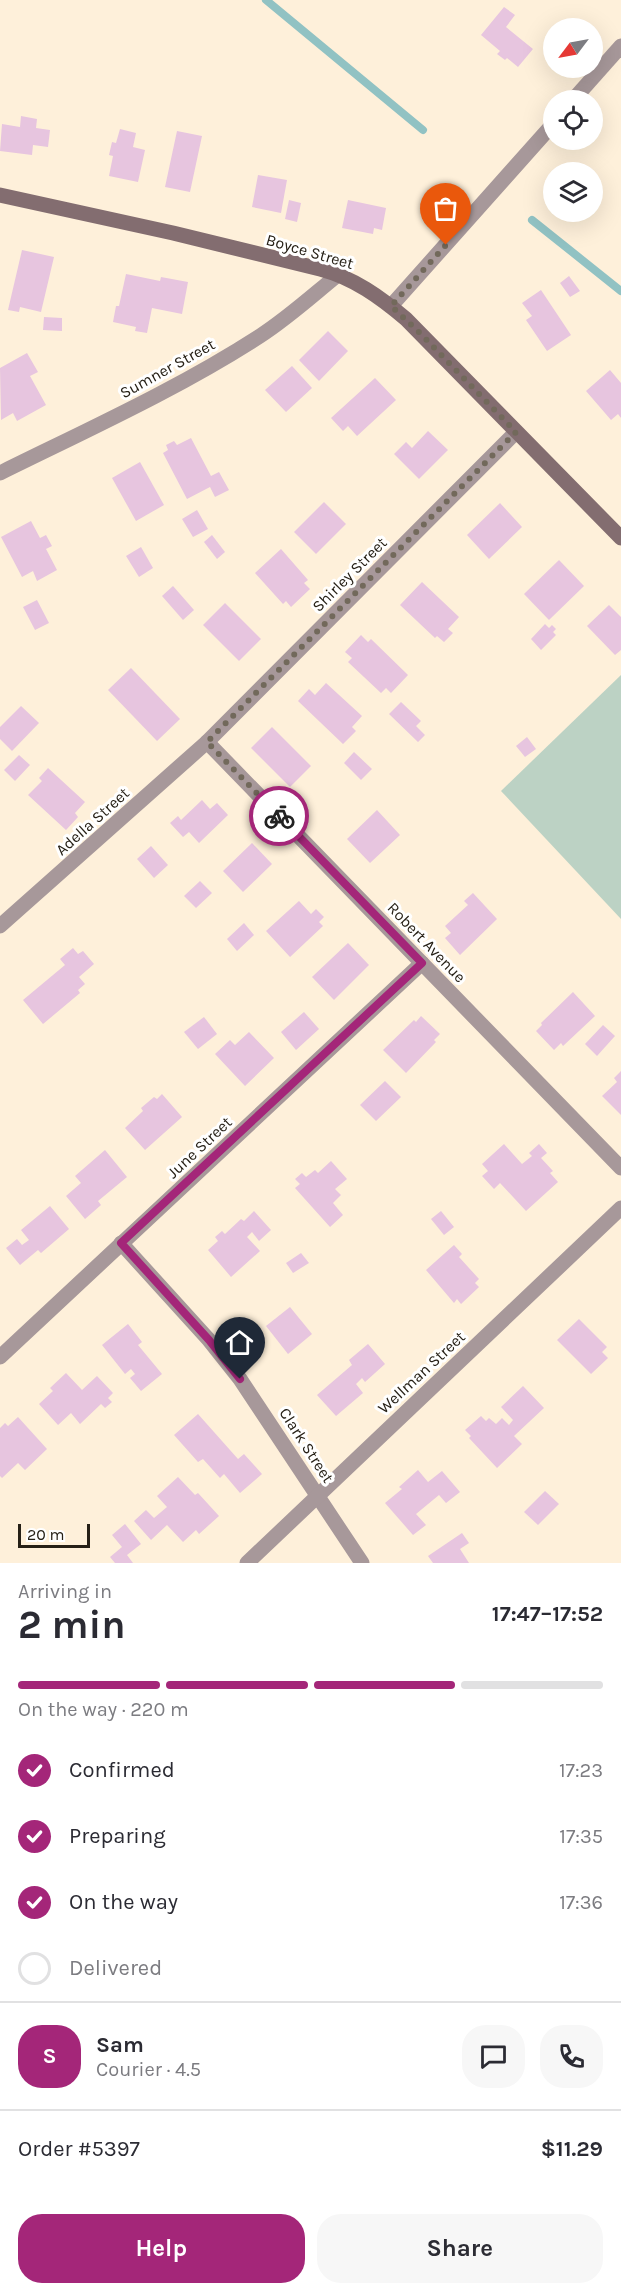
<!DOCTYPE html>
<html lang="en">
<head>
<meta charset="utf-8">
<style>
  :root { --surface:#fff; --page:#f7f7f7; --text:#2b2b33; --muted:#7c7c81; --line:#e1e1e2; --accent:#a42679 }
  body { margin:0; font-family:Karla,sans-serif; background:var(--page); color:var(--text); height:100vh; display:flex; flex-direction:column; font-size:22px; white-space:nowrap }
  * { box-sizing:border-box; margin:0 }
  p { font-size:20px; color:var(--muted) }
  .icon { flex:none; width:33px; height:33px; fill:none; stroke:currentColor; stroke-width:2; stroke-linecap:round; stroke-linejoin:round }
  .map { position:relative; height:1563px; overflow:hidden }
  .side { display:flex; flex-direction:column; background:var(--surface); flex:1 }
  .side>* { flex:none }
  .needle { width:39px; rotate:238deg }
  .buttons { position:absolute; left:543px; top:18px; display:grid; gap:12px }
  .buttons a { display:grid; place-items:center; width:60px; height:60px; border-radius:50%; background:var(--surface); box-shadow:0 6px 24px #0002; font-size:30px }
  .scale { position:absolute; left:18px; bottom:15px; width:72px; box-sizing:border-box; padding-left:6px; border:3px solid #262016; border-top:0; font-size:16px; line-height:21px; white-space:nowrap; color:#262016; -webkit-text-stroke:4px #fff; paint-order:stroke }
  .pin { position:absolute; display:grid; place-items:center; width:51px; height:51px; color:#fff; margin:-62px -26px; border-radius:50% 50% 50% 0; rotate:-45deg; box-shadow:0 0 6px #0007 }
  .pin .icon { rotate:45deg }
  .courier { position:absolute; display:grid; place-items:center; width:60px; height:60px; margin:-30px; border:4px solid #a42679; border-radius:50%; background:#fff; color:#222; box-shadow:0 2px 8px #0007 }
  .summary em { font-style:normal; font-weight:700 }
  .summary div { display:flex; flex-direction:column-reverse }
  .summary { display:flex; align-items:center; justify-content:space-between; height:102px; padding:0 18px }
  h1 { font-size:39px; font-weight:700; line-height:45px }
  .bar { display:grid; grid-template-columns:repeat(4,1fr); gap:9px 6px; align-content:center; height:72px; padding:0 18px }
  .bar i { height:8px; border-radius:4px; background:var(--line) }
  .bar .active { background:var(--accent) }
  .bar p { grid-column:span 4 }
  .line { display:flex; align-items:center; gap:15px; padding:0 18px; border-top:2px solid var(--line) }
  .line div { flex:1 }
  .round { display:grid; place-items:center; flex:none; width:63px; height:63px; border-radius:24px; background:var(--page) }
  ol { padding:0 18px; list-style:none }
  li { display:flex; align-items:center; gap:18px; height:66px }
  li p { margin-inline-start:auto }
  li .icon { padding:6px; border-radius:50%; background:var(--accent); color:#fff; stroke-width:4 }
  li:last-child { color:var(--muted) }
  li i { width:33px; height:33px; border:3px solid var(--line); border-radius:50% }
  .button { display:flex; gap:12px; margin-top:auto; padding:12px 18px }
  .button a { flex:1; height:69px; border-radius:24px; background:var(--accent); color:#fff; font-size:24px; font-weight:700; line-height:69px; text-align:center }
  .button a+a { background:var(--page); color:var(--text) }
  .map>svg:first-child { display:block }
</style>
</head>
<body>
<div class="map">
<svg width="621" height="1563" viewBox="0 0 621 1563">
  <rect width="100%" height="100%" fill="#fef0da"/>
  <!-- green -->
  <polygon fill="#bcd2c4" points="621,675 621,919 501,791"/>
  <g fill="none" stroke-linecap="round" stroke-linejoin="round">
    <!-- stream -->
    <g stroke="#91c2c3" stroke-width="8">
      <polyline points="266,0 423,130"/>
      <polyline points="532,220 621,291"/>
    </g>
  </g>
  <!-- building -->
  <g fill="#e7c5df">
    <polygon points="504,7 515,15 506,27 533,49 518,67 507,58 505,60 497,54 500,51 481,35"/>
    <polygon points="21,116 37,119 36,128 50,130 48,147 33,145 32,155 0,151 2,124 20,127"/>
    <polygon points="120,129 136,133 133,147 145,150 138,182 109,176 113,156 109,155 112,142 116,143"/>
    <polygon points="177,131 202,136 190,192 165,187"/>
    <polygon points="258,175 287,180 281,213 252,207"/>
    <polygon points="289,200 301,203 297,222 285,219"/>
    <polygon points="348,200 386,208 382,230 374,228 373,234 342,228"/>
    <polygon points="22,250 54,257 41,312 20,307 19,312 8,310"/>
    <polygon points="126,274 160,281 161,277 188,282 182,314 152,308 147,333 135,331 136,327 113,322 116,306 119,306"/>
    <polygon points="569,276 580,291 570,297 560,283"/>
    <polygon points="541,290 571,335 547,351 526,320 532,316 522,303"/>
    <polygon points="44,317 62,318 62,331 43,330"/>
    <polygon points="328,331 348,351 319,381 299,360"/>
    <polygon points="27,353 38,372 30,376 46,405 17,421 13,413 1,420 0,368"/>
    <polygon points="292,366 312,388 286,412 265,390"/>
    <polygon points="610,370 621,383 621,418 618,414 611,420 586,391"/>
    <polygon points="375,378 396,400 357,436 348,426 343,431 331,418"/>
    <polygon points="428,431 448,450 419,479 394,454 406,442 412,448"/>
    <polygon points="191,438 211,476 219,472 229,490 215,497 210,487 187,499 163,453 168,450 166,445 174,441 177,445"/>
    <polygon points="140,462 164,505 136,521 112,478"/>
    <polygon points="324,502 346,524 316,554 294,532"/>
    <polygon points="500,503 522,527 489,559 467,535"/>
    <polygon points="197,510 208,529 193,537 182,519"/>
    <polygon points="31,521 40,538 46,535 52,546 46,549 57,570 37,581 33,571 22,577 1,537"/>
    <polygon points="212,535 225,552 217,559 204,542"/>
    <polygon points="141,547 153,568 139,577 126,556"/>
    <polygon points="281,549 308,580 304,583 310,589 291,607 286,601 283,604 255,573"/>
    <polygon points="559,560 584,586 549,620 524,594"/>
    <polygon points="422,582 459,617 448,629 453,633 444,642 437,636 435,638 400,605"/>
    <polygon points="173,586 194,610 183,620 162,596"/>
    <polygon points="37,600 49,623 35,630 23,607"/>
    <polygon points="225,603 261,639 239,661 203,625"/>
    <polygon points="609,605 621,617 621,650 615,655 587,626"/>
    <polygon points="545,624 549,628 552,625 556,629 553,632 556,635 541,650 531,639"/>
    <polygon points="361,635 368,642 371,639 408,675 391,693 386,688 381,693 348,662 352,658 345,652"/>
    <polygon points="131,668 180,719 157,741 108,690"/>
    <polygon points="326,683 362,716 352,727 356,731 343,744 298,701 309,689 315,695"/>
    <polygon points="401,702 421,721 416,726 425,735 418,742 389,714"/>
    <polygon points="21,706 39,723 12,751 0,739 0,727"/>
    <polygon points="272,727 311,766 290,787 251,748"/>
    <polygon points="527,737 536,749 525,757 516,746"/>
    <polygon points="354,752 372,769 361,780 344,763"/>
    <polygon points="19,755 30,765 15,781 4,770"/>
    <polygon points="48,768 85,802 75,813 78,817 66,830 28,795 42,781 39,778"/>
    <polygon points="202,800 210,809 217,803 228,815 199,843 189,832 183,837 170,823 178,816 181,820"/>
    <polygon points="377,810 400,835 370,863 347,839"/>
    <polygon points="252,843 272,864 243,892 223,871"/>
    <polygon points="151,846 168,865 154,878 137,859"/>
    <polygon points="200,881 212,893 196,908 184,896"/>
    <polygon points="473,893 497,919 460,955 445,938 451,933 445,926 468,905 464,901"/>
    <polygon points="299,901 311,914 316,909 324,917 319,922 323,926 290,957 266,931"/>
    <polygon points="244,923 254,935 237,951 227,939"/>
    <polygon points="348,943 369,965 334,1000 312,977"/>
    <polygon points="73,948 78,954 83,951 94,964 79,977 85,984 78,990 80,993 43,1024 23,1000 65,965 60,959"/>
    <polygon points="573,992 595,1016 563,1046 561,1043 554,1050 536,1031 542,1025 541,1023"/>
    <polygon points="304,1012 319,1029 296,1050 281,1032"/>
    <polygon points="421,1016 440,1034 434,1040 436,1042 406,1073 383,1050 414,1020 416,1022"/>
    <polygon points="204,1017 217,1034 198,1049 184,1032"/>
    <polygon points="603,1025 615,1036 597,1056 585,1044"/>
    <polygon points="249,1032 274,1058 245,1086 215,1054 230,1040 235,1045"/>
    <polygon points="621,1071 621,1115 602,1096 617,1082 614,1078"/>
    <polygon points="385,1081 401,1097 376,1121 360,1105"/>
    <polygon points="162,1094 182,1117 145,1150 125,1128 143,1111 141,1108 154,1097 157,1099"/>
    <polygon points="504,1144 522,1164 532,1156 529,1153 539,1144 547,1153 541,1158 553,1171 550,1173 558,1182 526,1211 500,1183 494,1189 482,1176 488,1171 482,1164"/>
    <polygon points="105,1150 127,1177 98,1201 101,1205 85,1219 66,1196 81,1183 75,1176"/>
    <polygon points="331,1161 347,1179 335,1189 341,1195 333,1203 343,1215 330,1227 295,1188 300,1184 295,1179 302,1173 306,1177 315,1170 318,1173"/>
    <polygon points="50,1206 69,1229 41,1253 38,1250 20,1265 6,1248 17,1239 22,1245 29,1240 21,1230"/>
    <polygon points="254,1211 271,1230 259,1241 252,1232 247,1237 260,1251 231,1277 208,1250 218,1241 215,1237 222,1231 225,1234 241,1219 244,1221"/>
    <polygon points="441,1211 454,1227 444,1235 431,1219"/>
    <polygon points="454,1245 462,1254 459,1257 479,1279 475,1283 479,1287 461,1304 457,1299 454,1303 426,1270"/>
    <polygon points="301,1253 309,1263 293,1273 286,1263"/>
    <polygon points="290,1307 312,1334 288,1354 266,1326"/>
    <polygon points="579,1319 607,1347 602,1352 608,1358 591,1374 557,1340"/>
    <polygon points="128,1324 142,1342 138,1345 162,1374 141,1391 130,1378 135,1374 131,1369 125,1374 102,1345"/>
    <polygon points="368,1344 385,1364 365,1382 362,1378 356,1384 363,1393 336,1416 317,1395 352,1365 349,1360"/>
    <polygon points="66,1373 82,1390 97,1376 113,1393 108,1398 112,1402 105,1408 101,1404 80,1424 71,1413 58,1425 39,1404 53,1391 50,1388"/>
    <polygon points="523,1386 544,1408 514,1436 522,1444 497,1468 469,1438 471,1436 465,1430 481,1416 486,1421 489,1418 496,1424 502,1418 509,1425 513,1420 501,1407"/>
    <polygon points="198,1414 238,1459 244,1454 262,1474 240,1493 224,1474 220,1478 203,1459 198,1462 174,1435"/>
    <polygon points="18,1417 47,1449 25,1470 18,1463 2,1478 0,1476 0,1428 5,1423 8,1426"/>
    <polygon points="418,1470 428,1482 442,1471 460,1492 446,1503 439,1495 416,1514 426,1525 413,1535 385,1503 402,1489 399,1487"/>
    <polygon points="178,1477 195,1495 198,1493 219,1516 199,1534 196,1530 183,1542 167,1525 151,1540 134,1521 146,1510 154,1518 167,1507 157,1496"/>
    <polygon points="545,1491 559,1504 538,1525 524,1512"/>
    <polygon points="125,1524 141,1544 127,1555 133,1563 115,1563 110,1557 122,1547 112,1535"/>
    <polygon points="462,1533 469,1543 460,1549 469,1563 433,1563 428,1556"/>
  </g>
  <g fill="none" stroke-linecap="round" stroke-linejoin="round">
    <!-- street -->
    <g stroke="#a7989a" stroke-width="15">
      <polyline points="573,100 621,46"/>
      <polyline points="391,306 554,123"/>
      <path d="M0 473C87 430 178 389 260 336 288 318 313 295 339 274"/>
      <polyline points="207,742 621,1168"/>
      <polyline points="0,926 207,742 516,432"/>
      <polyline points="121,1243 209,1340 240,1379 362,1563"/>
      <polyline points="0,1357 422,963"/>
      <polyline points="247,1563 621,1208"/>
    </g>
    <!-- secondary -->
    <path stroke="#836d70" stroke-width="15" d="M0 195 173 233 320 269C354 278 380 297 406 319L621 538"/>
  </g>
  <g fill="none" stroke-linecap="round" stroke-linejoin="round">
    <!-- done -->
    <polyline stroke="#72695b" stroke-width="6" stroke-dasharray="0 10.8" points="279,816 207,742 516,432 421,334 391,306 446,245"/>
    <!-- route -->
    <polyline stroke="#a42679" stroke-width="8" points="240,1379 209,1340 121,1243 422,963 279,816"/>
  </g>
  <g text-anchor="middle" stroke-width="6" stroke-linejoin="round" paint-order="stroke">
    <!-- street labels -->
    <g font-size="16" fill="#262016" stroke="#fff">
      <text transform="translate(310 251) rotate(16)" y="6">Boyce Street</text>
      <text transform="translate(167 368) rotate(-29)" y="6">Sumner Street</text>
      <text transform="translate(349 574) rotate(-45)" y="6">Shirley Street</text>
      <text transform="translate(92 821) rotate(-42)" y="6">Adella Street</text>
      <text transform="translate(427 942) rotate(46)" y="6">Robert Avenue</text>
      <text transform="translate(199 1147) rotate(-43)" y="6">June Street</text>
      <text transform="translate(421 1372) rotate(-43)" y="6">Wellman Street</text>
      <text transform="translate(307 1445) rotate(57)" y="6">Clark Street</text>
    </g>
  </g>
</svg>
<div class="buttons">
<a><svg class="needle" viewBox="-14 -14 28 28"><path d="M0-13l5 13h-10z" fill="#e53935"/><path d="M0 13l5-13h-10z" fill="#7c7c81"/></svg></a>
<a><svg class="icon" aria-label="locate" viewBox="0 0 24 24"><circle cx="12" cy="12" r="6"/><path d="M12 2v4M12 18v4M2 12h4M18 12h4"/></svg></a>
<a><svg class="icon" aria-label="layers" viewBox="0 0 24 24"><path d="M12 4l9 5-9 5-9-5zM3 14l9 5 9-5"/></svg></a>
</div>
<div class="scale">20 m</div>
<div class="pin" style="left:446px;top:245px;background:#ea580c"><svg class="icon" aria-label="bag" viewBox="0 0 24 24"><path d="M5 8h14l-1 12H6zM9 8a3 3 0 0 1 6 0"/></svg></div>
<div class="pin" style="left:240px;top:1379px;background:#1f2937"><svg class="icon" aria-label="home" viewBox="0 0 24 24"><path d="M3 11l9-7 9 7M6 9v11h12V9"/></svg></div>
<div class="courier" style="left:279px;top:816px"><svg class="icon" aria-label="bike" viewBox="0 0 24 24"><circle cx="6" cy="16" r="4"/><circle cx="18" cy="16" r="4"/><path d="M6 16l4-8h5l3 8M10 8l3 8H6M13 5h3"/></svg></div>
</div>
<section class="side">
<div class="summary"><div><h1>2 min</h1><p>Arriving in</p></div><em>17:47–17:52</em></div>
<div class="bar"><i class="active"></i><i class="active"></i><i class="active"></i><i></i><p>On the way · 220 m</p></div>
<ol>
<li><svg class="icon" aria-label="check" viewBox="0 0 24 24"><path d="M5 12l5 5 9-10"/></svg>Confirmed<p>17:23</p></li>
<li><svg class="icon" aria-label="check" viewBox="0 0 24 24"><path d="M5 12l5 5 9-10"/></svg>Preparing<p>17:35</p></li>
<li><svg class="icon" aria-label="check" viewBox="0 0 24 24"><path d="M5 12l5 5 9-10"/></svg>On the way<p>17:36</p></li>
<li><i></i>Delivered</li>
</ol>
<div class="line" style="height:108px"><b class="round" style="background:var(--accent);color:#fff">S</b><div><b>Sam</b><p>Courier · 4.5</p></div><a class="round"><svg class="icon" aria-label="chat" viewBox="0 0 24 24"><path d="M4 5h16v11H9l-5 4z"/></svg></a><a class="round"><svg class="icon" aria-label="phone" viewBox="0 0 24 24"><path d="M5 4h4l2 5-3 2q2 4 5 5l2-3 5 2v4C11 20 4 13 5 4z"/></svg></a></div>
<div class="line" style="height:78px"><div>Order #5397</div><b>$11.29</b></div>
<div class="button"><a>Help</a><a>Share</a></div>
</section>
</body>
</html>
